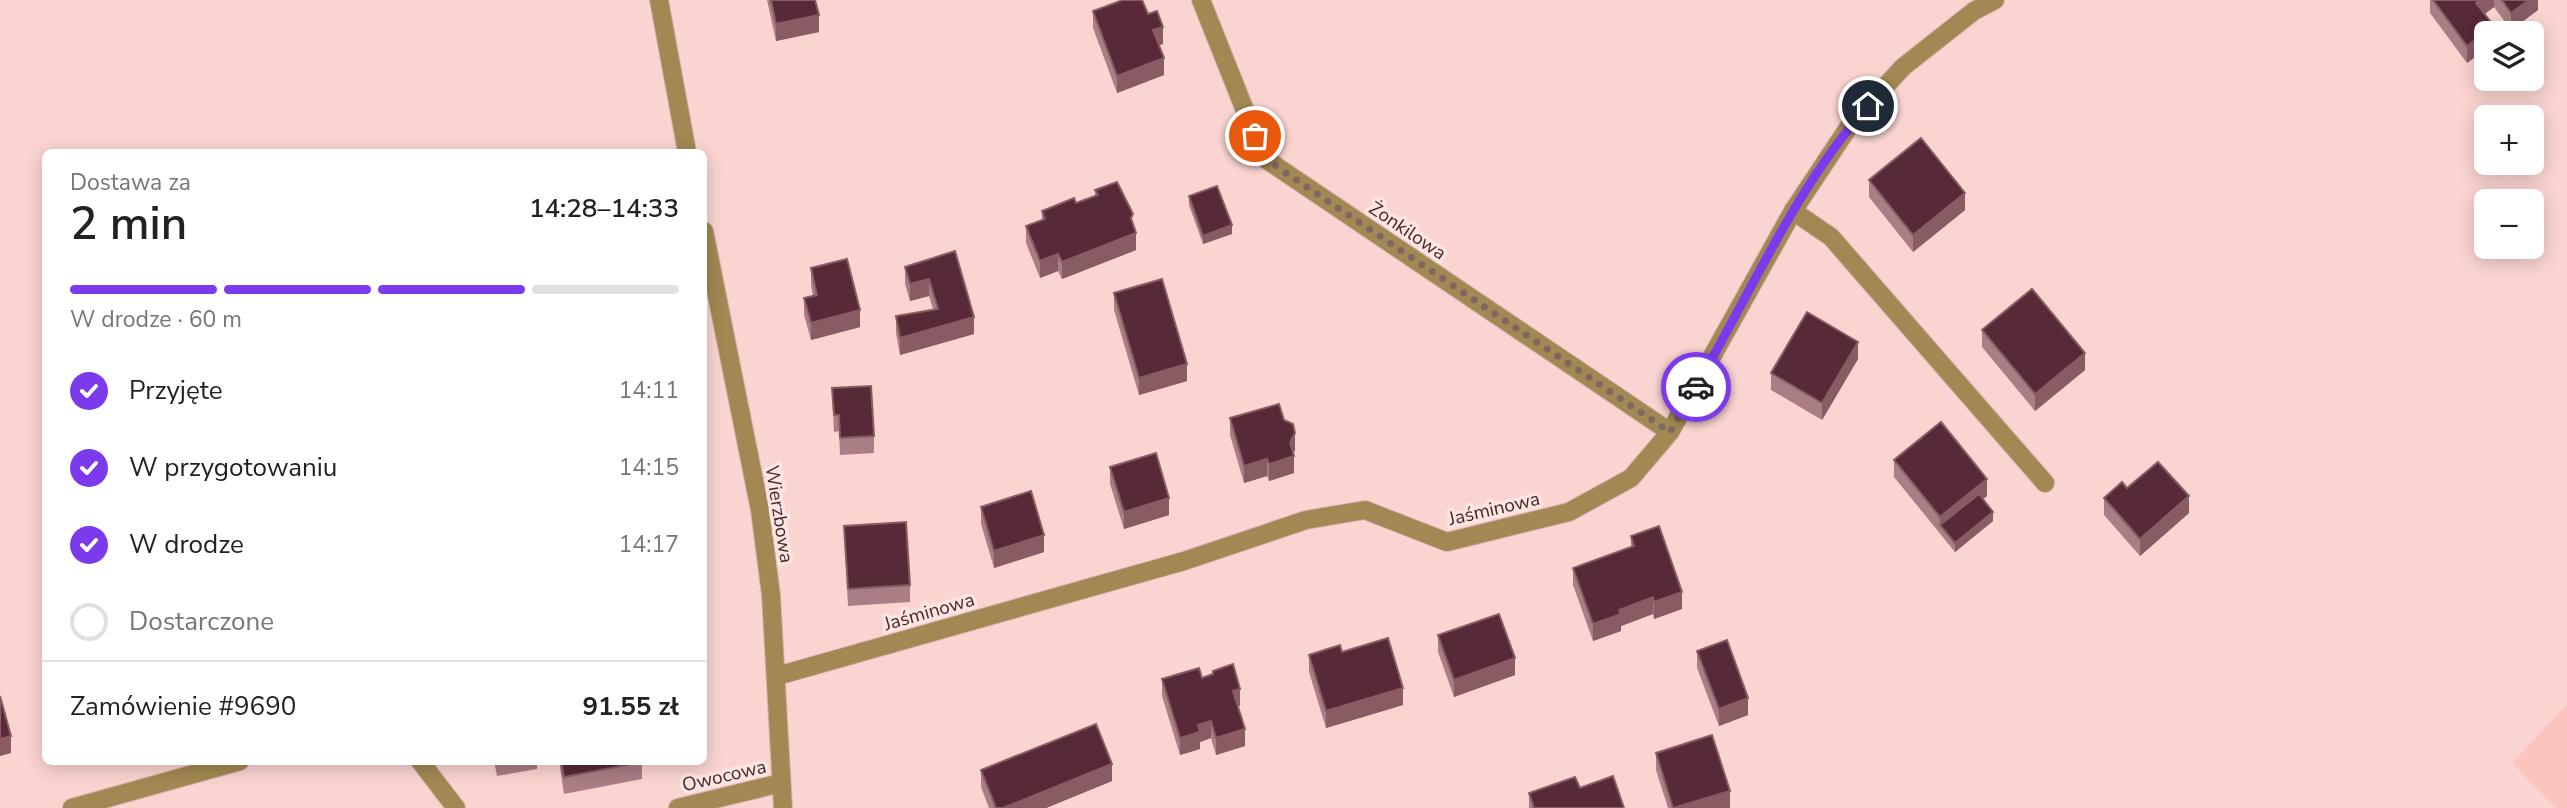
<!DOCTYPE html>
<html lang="pl">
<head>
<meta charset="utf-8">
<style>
  :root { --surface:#fff; --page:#f2f2f2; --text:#222; --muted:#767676; --line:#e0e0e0; --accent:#7c3aed }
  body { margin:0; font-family:"Nunito Sans",sans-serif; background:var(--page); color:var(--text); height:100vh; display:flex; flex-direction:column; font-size:26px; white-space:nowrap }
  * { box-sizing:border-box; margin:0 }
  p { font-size:23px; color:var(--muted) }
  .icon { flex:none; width:38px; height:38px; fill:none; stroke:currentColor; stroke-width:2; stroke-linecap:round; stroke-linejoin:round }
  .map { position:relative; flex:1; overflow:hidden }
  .sheet { position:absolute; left:42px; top:149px; width:665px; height:616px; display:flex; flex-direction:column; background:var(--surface); border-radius:10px; box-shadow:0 4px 18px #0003 }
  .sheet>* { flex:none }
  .tools { position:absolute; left:2474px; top:21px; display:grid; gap:14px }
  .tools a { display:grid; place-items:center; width:70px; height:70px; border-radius:10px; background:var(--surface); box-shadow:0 4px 18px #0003; font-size:35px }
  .pin { position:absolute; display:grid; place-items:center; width:60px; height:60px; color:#fff; margin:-30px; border:4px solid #fff; border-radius:50%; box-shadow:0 2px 7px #0007 }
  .courier { position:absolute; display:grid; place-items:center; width:70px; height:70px; margin:-35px; border:5px solid #7c3aed; border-radius:50%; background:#fff; color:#222; box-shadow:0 2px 9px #0007 }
  .summary em { font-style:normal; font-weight:600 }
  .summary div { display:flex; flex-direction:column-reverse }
  .summary { display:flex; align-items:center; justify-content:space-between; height:119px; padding:0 28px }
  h1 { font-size:46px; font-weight:600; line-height:52px }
  .bar { display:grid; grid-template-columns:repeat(4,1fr); gap:10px 7px; align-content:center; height:84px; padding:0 28px }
  .bar i { height:9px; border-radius:5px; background:var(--line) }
  .bar .on { background:var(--accent) }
  .bar p { grid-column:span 4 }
  .line { display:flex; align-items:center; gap:18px; padding:0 28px; border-top:2px solid var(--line) }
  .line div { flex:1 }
  ol { padding:0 28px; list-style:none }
  li { display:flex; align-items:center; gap:21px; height:77px }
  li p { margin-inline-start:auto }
  li .icon { padding:7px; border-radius:50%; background:var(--accent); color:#fff; stroke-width:4 }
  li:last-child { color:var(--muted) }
  li i { width:38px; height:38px; border:4px solid var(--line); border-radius:50% }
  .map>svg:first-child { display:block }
</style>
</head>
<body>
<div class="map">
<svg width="2567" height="808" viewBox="0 0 2567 808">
  <rect width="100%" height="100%" fill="#fad4d1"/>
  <!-- built -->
  <polygon fill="#fcc4bf" points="2567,705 2567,808 2556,808 2512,763"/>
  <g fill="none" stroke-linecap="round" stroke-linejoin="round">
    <defs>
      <g id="minor">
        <polyline points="659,0 687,152"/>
        <polyline points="1201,0 1264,158 1670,432"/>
        <polyline points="1793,211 1831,237 2045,483"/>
        <polyline points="704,231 760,510 771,595 783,808"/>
        <polyline points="777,676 1184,561 1306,520 1365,510 1447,542 1569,512 1631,478 1670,432 1793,211 1850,125 1903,67 1974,11 1995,0"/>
        <polyline points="420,761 456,808"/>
        <polyline points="72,808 240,761"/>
        <polyline points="678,808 781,783"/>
      </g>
    </defs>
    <!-- minor casing -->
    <use href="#minor" stroke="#d5b2af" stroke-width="20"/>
    <!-- minor -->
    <use href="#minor" stroke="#a28852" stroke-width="18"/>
  </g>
  <!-- wall -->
  <g fill="#a97e84">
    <polygon points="767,0 815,0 819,32 776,41"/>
    <polygon points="2430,0 2538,0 2538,10 2511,30 2494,7 2485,14 2494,33 2487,33 2487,48 2467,63 2430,13"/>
    <polygon points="1093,11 1148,14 1163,44 1159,45 1164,75 1117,93 1093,28"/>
    <polygon points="1869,180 1965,210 1913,252 1869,197"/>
    <polygon points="1095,190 1133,223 1136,250 1062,279 1058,271 1040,278 1026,243 1026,226 1042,220 1042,211 1076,203 1095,196"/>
    <polygon points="1189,196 1232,234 1203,244 1189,205"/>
    <polygon points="955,251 974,334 900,355 896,333 896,316 933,309 929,296 910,301 905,284 905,267"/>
    <polygon points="811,268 860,327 811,340 804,315 804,298 813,296 811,285"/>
    <polygon points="1114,293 1187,381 1139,395 1114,310"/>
    <polygon points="1982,330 2085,370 2035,411 1982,347"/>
    <polygon points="1858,359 1822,420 1771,390 1771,373"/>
    <polygon points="832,388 874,436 874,453 840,455 839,431 834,432"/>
    <polygon points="1230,418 1284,420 1295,450 1293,454 1294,473 1269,481 1267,476 1244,483 1230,435"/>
    <polygon points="1894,460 1987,496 1983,499 1993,521 1955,552 1894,477"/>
    <polygon points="1110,467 1169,515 1124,529 1110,484"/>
    <polygon points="2127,488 2189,513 2140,556 2104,515 2104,498"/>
    <polygon points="981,507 1044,552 994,568 981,524"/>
    <polygon points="844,526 910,585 910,602 848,606"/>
    <polygon points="1631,536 1682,609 1654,619 1653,614 1621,626 1621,631 1593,641 1573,585 1573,568 1631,547"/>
    <polygon points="1438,635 1515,675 1454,697 1438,652"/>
    <polygon points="1697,651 1748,715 1719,726 1697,668"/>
    <polygon points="1342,652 1403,705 1326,728 1309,672 1309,655"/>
    <polygon points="1202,678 1240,706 1238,706 1245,746 1216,755 1211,738 1200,742 1200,749 1180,755 1162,696 1162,679"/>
    <polygon points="1656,753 1730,808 1668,808 1656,770"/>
    <polygon points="494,761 537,761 537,769 497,776"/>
    <polygon points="559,761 642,761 642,779 564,794"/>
    <polygon points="981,770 1112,781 1046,808 989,808 981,787"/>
    <polygon points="1580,788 1624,808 1529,808 1529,793"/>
  </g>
  <!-- shaded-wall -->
  <g fill="#895c64">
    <polygon points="2480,0 2494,0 2494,7 2476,20 2476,3"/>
    <polygon points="2529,0 2538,0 2538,10 2511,30 2511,13"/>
    <polygon points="819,15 819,32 776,41 776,24"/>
    <polygon points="2494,26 2494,33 2487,33 2487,48 2467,63 2467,46"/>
    <polygon points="1163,27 1163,44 1153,47 1153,30"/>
    <polygon points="1164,58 1164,75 1117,93 1117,76"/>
    <polygon points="1965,193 1965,210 1913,252 1913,235"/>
    <polygon points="1232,225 1232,234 1203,244 1203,236"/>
    <polygon points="1136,233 1136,250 1062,279 1062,262"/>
    <polygon points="1058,254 1058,271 1040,278 1040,261"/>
    <polygon points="929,279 929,296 910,301 910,284"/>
    <polygon points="860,310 860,327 811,340 811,323"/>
    <polygon points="974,317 974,334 900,355 900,338"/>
    <polygon points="1858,342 1858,359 1822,420 1822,403"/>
    <polygon points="2085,353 2085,370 2035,411 2035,394"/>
    <polygon points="1187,364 1187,381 1139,395 1139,378"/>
    <polygon points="1295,433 1295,450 1291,457 1294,456 1294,473 1269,481 1269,464 1290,442"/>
    <polygon points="1267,459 1267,476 1244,483 1244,466"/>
    <polygon points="1987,479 1987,496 1945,530 1940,525 1940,517"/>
    <polygon points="2189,496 2189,513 2140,556 2140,539"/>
    <polygon points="1169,498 1169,515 1124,529 1124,512"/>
    <polygon points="1993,512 1993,521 1955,552 1955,543"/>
    <polygon points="1044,535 1044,552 994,568 994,551"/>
    <polygon points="1682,592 1682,609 1654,619 1654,602"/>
    <polygon points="1653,597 1653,614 1621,626 1621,631 1593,641 1593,624 1619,610"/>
    <polygon points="1515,658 1515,675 1454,697 1454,680"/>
    <polygon points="1403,688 1403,705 1326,728 1326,711"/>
    <polygon points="1240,689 1240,706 1233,708 1233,691"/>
    <polygon points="1748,698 1748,715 1719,726 1719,709"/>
    <polygon points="1211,721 1211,738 1200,742 1200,749 1180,755 1180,738 1198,725"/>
    <polygon points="1245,729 1245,746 1216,755 1216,738"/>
    <polygon points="11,736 11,753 0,756 0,739"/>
    <polygon points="1112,764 1112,781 1046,808 1003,808"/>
    <polygon points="1730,791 1730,808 1674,808"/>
  </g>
  <!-- building -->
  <g fill="#582936" stroke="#895c64" stroke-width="2">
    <polygon points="771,0 815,0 819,15 776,24"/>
    <polygon points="1123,0 1142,0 1148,14 1157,11 1163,27 1153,30 1164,58 1117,76 1093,11"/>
    <polygon points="2433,0 2480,0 2476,3 2494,26 2467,46"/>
    <polygon points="2502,0 2529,0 2511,13"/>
    <polygon points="1921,138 1965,193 1913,235 1869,180"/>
    <polygon points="1117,182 1133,214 1131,218 1136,233 1062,262 1058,254 1040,261 1026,226 1045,219 1042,211 1074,198 1076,203 1098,195 1095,190"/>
    <polygon points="1217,186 1232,225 1203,236 1189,196"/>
    <polygon points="955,251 974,317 900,338 896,316 938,309 929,279 910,284 905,267"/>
    <polygon points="847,259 860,310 811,323 804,298 817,295 811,268"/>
    <polygon points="1162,279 1187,364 1139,378 1114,293"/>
    <polygon points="2032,289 2085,353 2035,394 1982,330"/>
    <polygon points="1807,312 1858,342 1822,403 1771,373"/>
    <polygon points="871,386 874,436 840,438 839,415 834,415 832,388"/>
    <polygon points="1279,404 1284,420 1293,424 1295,433 1290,442 1294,456 1269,464 1267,459 1244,466 1230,418"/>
    <polygon points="1941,422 1987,479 1940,517 1894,460"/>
    <polygon points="1156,453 1169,498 1124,512 1110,467"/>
    <polygon points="2158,462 2189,496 2140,539 2104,498 2122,482 2127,488"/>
    <polygon points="1031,491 1044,535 994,551 981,507"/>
    <polygon points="1979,494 1993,512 1955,543 1940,525"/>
    <polygon points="906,522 910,585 848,589 844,526"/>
    <polygon points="1659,526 1682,592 1654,602 1653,597 1619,610 1621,614 1593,624 1573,568 1634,546 1631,536"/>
    <polygon points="1499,614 1515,658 1454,680 1438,635"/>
    <polygon points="1388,638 1403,688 1326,711 1309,655 1340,645 1342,652"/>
    <polygon points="1727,640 1748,698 1719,709 1697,651"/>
    <polygon points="1233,664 1240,689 1233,691 1245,729 1216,738 1211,721 1198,725 1200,732 1180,738 1162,679 1199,668 1202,678 1213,674 1213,671"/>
    <polygon points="0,696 11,736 0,739"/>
    <polygon points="1096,724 1112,764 1003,808 996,808 981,770"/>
    <polygon points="1712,735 1730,791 1673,808 1656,753"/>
    <polygon points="561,761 642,761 642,762 564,777"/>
    <polygon points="1613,776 1624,808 1534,808 1529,793 1575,777 1580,788"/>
  </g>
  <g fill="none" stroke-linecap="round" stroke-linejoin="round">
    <!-- done -->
    <polyline stroke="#826663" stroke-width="7" stroke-dasharray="0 12.6" points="1255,136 1264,158 1670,432 1696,387"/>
    <!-- route -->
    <path stroke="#7c3aed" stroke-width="9" d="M1696 387C1751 293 1795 188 1868 106"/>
  </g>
  <g text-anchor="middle" stroke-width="7" stroke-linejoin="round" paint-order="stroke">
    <!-- street labels -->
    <g font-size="19" fill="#412a28" stroke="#fee5e2">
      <text transform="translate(1408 230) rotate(34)" y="7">Żonkilowa</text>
      <text transform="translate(1494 508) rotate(-13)" y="7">Jaśminowa</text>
      <text transform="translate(780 514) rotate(81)" y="7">Wierzbowa</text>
      <text transform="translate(929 611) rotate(-16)" y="7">Jaśminowa</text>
      <text transform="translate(724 775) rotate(-13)" y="7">Owocowa</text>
    </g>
  </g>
</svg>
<div class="tools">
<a><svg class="icon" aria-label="layers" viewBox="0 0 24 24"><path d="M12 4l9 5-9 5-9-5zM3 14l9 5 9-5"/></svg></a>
<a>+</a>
<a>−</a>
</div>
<div class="pin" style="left:1255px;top:136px;background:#ea580c"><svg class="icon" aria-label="bag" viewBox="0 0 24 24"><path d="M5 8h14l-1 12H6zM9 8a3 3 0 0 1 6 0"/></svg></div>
<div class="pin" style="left:1868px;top:106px;background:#1f2937"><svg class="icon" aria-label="home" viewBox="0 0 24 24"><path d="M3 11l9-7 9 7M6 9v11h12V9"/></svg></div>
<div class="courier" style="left:1696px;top:387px"><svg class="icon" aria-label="car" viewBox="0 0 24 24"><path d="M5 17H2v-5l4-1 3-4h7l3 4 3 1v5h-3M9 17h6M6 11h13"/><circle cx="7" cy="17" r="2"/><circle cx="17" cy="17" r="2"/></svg></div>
<section class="sheet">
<div class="summary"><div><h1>2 min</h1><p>Dostawa za</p></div><em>14:28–14:33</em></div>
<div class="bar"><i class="on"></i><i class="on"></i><i class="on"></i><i></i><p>W drodze · 60 m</p></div>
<ol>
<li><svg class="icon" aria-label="check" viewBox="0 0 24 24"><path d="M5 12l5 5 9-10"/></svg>Przyjęte<p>14:11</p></li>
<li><svg class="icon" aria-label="check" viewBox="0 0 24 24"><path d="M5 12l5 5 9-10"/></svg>W przygotowaniu<p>14:15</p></li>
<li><svg class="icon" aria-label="check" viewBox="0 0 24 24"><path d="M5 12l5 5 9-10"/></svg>W drodze<p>14:17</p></li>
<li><i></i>Dostarczone</li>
</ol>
<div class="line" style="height:91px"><div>Zamówienie #9690</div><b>91.55 zł</b></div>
</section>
</div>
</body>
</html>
